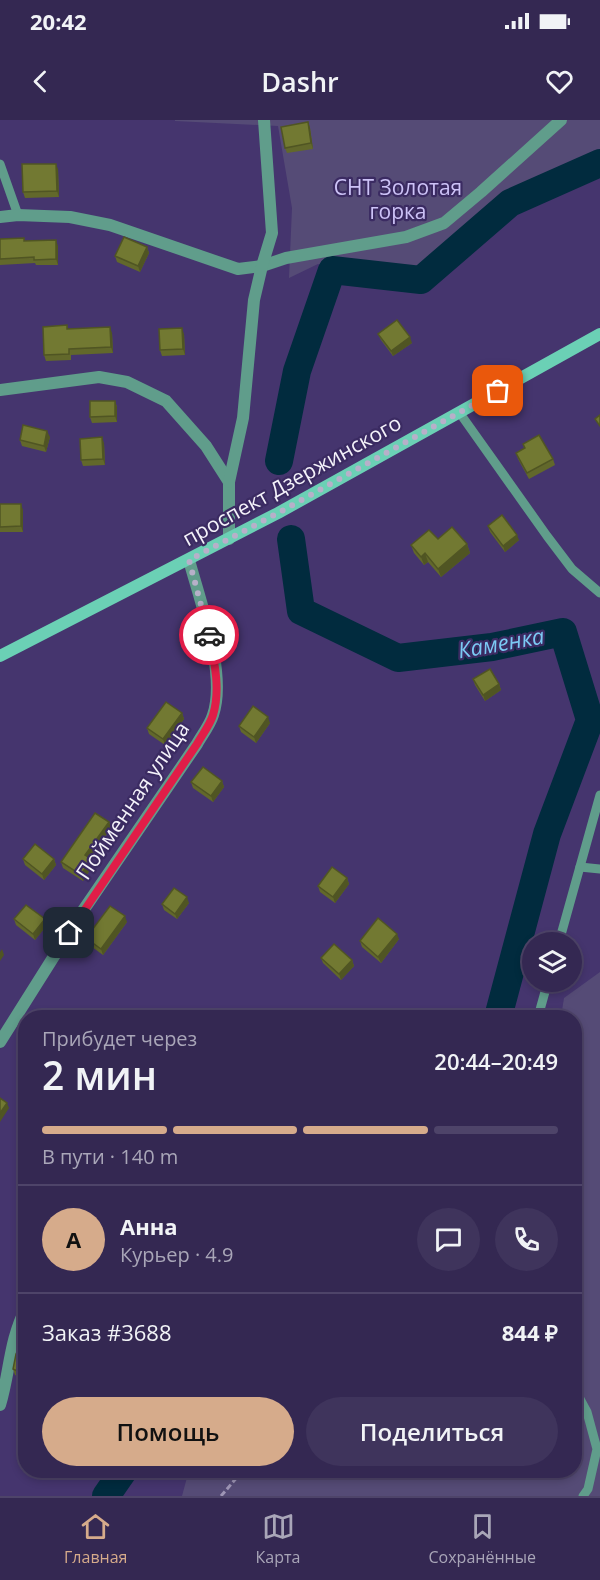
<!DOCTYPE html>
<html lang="ru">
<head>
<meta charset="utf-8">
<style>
  :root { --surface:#342852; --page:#3f345c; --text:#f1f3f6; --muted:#a9a6b8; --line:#4e4469; --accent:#d6ab8b }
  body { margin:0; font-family:"Open Sans",sans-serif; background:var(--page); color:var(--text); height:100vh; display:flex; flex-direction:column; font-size:22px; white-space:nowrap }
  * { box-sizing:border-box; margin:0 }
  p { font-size:20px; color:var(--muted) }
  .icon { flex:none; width:33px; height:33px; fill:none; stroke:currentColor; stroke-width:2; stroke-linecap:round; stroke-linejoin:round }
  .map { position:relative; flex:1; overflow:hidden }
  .sheet { position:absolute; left:18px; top:890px; width:564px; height:468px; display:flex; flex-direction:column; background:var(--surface); border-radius:24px; box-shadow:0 3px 9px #0003,0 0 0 2px var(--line) }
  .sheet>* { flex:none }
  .buttons { position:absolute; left:522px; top:812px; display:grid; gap:12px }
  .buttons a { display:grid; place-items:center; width:60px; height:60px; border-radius:50%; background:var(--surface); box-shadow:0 3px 9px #0003,0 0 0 2px var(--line); font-size:30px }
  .pin { position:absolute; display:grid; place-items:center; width:51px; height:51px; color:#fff; margin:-26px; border-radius:12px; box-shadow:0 3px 9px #0006 }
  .courier { position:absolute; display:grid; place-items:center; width:60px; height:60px; margin:-30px; border:4px solid #e11d48; border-radius:50%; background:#fff; color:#222; box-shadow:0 2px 8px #0007 }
  .summary em { font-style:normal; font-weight:600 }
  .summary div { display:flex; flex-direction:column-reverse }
  .summary { display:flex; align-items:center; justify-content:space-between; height:102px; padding:0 24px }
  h1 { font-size:39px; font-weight:600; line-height:45px }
  .bar { display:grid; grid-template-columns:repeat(4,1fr); gap:9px 6px; align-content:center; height:72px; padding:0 24px }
  .bar i { height:8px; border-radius:4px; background:var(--line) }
  .bar .current { background:var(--accent) }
  .bar p { grid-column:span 4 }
  .line { display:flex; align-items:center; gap:15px; padding:0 24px; border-top:2px solid var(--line) }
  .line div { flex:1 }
  .round { display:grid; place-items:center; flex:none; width:63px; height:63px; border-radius:32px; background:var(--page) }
  .action { display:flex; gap:12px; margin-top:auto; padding:12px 24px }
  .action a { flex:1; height:69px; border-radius:36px; background:var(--accent); color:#111; font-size:24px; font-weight:600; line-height:69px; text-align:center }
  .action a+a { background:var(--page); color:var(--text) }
  .status { display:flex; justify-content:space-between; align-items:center; height:42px; padding:0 30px; background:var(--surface); direction:ltr }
  .status svg { height:16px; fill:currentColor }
  header { display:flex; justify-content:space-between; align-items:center; height:78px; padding:0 24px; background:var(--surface); font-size:27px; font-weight:600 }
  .menu { display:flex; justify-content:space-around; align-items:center; height:84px; border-top:2px solid var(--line); background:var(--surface); font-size:16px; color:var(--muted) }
  .menu a { display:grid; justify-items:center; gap:3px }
  .menu .current { color:var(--accent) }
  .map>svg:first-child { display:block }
</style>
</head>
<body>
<div class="status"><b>20:42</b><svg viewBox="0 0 49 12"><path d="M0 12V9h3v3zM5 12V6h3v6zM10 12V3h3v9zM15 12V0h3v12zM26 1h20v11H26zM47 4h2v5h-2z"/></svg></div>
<header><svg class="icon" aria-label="back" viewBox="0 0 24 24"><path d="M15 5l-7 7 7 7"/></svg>Dashr<svg class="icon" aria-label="heart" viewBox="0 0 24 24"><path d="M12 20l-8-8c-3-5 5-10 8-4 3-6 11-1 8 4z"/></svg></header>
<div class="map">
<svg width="600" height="1376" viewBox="0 0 600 1376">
  <rect width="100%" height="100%" fill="#45356e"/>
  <!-- green -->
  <g fill="#554b76">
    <polygon points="175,0 600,0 600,30 418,164 318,144 289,158 292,88 278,6 175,1"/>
    <polygon points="600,852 600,1376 182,1376 189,1350 574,1350 574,897 561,897 564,878"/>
  </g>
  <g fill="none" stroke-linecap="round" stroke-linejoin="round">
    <!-- river -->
    <g stroke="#012b3e" stroke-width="28">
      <polyline points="279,341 297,251 332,150 421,160 510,83 600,43"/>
      <polyline points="291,419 301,491 398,538 492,527 563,512 590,600 547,714 498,897"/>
      <polyline points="106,1376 124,1350"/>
    </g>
    <!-- path -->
    <polyline stroke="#9e95b5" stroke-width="3" stroke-dasharray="6 3" stroke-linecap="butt" points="221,1376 239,1355 248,1350"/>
    <!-- lane -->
    <g stroke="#609d8b" stroke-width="9">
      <polyline points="0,44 18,95"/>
      <polyline points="459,292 547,416 572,449 600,473"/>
      <polyline points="580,747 600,749"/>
      <polyline points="559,822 600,675"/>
      <polyline points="538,897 548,861"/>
      <polyline points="574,1268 587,1292 597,1329 588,1369 583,1376"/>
    </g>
    <!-- street -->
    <g stroke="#609d8b" stroke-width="12">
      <polyline points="0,97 18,95 70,97 110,105 238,149 262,146 286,138 406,117 444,103 481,72 561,0"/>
      <polyline points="0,270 99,257 127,262 166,281 206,326 229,362 229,419"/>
      <polyline points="229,362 243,298 254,180 262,146 272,113 264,0"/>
      <path d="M0 922 80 795 197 624C202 615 210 605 213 595 227 554 200 481 189 440"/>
      <path d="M0 1285C10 1252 9 1221 26 1188"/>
    </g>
    <!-- secondary -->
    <polyline stroke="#6bd0b5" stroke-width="12" points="0,536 278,393 600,214"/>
  </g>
  <!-- wall -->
  <g fill="#62682b">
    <polygon points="308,2 310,8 313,29 287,33 285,28"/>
    <polygon points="58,49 59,77 25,78 23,72"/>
    <polygon points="0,119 25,121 58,126 58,145 36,145 35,143 0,145"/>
    <polygon points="147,127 149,133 140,152 117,142 115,136"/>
    <polygon points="67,205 68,209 112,213 113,233 71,235 71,240 46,241 44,235"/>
    <polygon points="184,214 185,235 162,236 160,230"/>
    <polygon points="378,214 412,223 393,236 381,220"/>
    <polygon points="115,281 117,287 117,302 92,303 90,297"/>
    <polygon points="50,317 46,332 22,326 20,320"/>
    <polygon points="104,323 105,345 83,346 81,340"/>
    <polygon points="523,324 553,339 555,345 529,359 518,339 516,333 524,328"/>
    <polygon points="0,384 23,390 23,412 0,412"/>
    <polygon points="488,406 519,420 505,432 490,412"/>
    <polygon points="438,419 467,424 470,433 441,457 428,442 424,445 414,433 411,425"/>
    <polygon points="473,559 499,564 501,570 485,581 475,565"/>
    <polygon points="182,593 184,599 165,625 149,614 147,608"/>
    <polygon points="270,603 256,623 241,612 239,606"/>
    <polygon points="222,661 224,667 213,682 193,668 191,662"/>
    <polygon points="109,702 111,708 90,738 93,745 83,761 63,748 61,742"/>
    <polygon points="23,739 54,739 56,745 44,760 25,745"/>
    <polygon points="347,758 349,764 335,783 320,772 318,766"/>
    <polygon points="189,783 177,799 164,790 162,784"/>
    <polygon points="14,799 45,799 47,805 35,820 16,805"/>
    <polygon points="127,802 103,835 88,824 86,818"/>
    <polygon points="399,819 381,843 362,827 360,821"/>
    <polygon points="321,838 352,840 354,846 341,860 323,843"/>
    <polygon points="26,958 26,981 19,977 17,971"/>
    <polygon points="26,1215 26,1260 15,1255 13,1249"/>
  </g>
  <!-- shaded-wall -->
  <g fill="#505523">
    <polygon points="308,2 310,8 313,29 311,23"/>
    <polygon points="56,44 58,49 59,77 57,71"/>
    <polygon points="56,120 58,126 58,145 56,139"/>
    <polygon points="147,127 149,133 140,152 138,146"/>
    <polygon points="110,207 112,213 113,233 111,227"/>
    <polygon points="182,208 184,214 185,235 183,229"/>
    <polygon points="410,217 412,223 393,236 391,231"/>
    <polygon points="115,281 117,287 117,302 115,296"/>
    <polygon points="47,311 50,317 46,332 44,326"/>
    <polygon points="102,317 104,323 105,345 103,339"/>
    <polygon points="21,384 23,390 23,412 21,406"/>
    <polygon points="517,415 519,420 505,432 503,426"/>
    <polygon points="467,424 470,433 441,457 438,449"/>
    <polygon points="425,433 428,442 424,445 421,437"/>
    <polygon points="499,564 501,570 485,581 483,575"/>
    <polygon points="182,593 184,599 165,625 163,619"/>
    <polygon points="268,597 270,603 256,623 254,617"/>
    <polygon points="222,661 224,667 213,682 211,676"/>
    <polygon points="109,702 111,708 87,741 85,735"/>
    <polygon points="54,739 56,745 44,760 42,754"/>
    <polygon points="91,739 93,745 83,761 81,755"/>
    <polygon points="347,758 349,764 335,783 333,777"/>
    <polygon points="187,777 189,783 177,799 175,794"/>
    <polygon points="125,796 127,802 103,835 101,829"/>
    <polygon points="45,799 47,805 35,820 33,814"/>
    <polygon points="397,814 399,819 381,843 378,837"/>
    <polygon points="2,829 4,835 0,841 0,832"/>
    <polygon points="352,840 354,846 341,860 339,854"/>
    <polygon points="7,983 9,988 0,1002 0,993"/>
  </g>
  <!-- building -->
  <g fill="#727932" stroke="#505523" stroke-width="1.5">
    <polygon points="308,2 311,23 285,28 281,7"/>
    <polygon points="22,44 56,44 57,71 23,72"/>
    <polygon points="124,117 147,127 138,146 115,136"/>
    <polygon points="24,118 24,121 56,120 56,139 34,140 34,137 0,139 0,119"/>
    <polygon points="397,200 410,217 391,231 378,214"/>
    <polygon points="67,205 67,209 110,207 111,227 69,229 69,234 44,235 43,207"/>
    <polygon points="182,208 183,229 160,230 159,209"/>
    <polygon points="90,281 115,281 115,296 90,297"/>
    <polygon points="600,295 600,306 595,299"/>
    <polygon points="23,305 47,311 44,326 20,320"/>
    <polygon points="539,315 553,339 527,353 516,333 525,328 523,324"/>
    <polygon points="102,317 103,339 81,340 80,319"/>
    <polygon points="0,384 21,384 21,406 0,407"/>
    <polygon points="502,395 517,415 503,426 488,406"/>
    <polygon points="452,407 467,424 438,449 425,433 421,437 411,425 429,410 438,419"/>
    <polygon points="490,549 499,564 483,575 473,559"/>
    <polygon points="166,582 182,593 163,619 147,608"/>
    <polygon points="253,586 268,597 254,617 239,606"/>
    <polygon points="203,647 222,661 211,676 191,662"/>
    <polygon points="95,693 109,702 85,735 91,739 81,755 61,742"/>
    <polygon points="35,724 54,739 42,754 23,739"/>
    <polygon points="332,747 347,758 333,777 318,766"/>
    <polygon points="174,768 187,777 175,794 162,784"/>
    <polygon points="26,785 45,799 33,814 14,799"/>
    <polygon points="110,786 125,796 101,829 86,818"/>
    <polygon points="378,798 397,814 378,837 360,821"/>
    <polygon points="334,824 352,840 339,854 321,838"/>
    <polygon points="26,958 26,976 17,971"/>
    <polygon points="0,978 7,983 0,993"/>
    <polygon points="26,1215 26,1255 13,1249 16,1234"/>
  </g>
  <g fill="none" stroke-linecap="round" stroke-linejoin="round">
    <!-- done -->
    <polyline stroke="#b7b0c9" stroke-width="6" stroke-dasharray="0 10.8" points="209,515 189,440 278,393 498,271"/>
    <!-- route -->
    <path stroke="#e11d48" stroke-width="8" d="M69 813 197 624C202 615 210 605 213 595 221 569 214 540 209 515"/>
  </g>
  <g text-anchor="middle" stroke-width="4.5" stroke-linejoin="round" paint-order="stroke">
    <!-- park labels -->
    <g font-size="21" fill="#cdc3f7" stroke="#3b2b62">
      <text x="398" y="75">СНТ Золотая<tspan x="398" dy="24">горка</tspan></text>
    </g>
    <!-- street labels -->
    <g font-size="21" fill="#f4f2fa" stroke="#3b2b62">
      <text transform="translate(292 361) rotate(-29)" y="7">проспект Дзержинского</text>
      <text transform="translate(133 681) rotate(-56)" y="7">Пойменная улица</text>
    </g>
    <!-- water labels -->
    <g font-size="22" font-style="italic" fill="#7bcaf4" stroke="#3b2b62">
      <text transform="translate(501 523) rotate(-10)" y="8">Каменка</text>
    </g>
  </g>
</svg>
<div class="buttons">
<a><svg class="icon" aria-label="layers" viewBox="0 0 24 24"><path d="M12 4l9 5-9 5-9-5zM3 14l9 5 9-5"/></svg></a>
</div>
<div class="pin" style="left:498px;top:271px;background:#ea580c"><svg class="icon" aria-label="bag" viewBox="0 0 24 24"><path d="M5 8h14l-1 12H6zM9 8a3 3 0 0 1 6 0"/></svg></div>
<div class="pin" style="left:69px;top:813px;background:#1f2937"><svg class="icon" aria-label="home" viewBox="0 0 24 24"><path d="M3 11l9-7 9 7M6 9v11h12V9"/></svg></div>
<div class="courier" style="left:209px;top:515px"><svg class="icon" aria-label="car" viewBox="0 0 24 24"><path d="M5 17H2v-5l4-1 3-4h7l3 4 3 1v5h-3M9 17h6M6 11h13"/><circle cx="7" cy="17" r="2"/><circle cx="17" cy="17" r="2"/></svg></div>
<section class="sheet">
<div class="summary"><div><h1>2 мин</h1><p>Прибудет через</p></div><em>20:44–20:49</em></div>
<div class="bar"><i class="current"></i><i class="current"></i><i class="current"></i><i></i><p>В пути · 140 m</p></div>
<div class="line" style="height:108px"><b class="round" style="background:var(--accent);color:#111">А</b><div><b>Анна</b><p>Курьер · 4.9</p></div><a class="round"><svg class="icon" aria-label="chat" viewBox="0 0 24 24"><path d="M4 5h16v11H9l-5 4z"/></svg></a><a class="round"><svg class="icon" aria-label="phone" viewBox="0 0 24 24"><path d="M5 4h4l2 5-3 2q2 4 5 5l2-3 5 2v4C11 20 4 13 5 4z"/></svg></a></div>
<div class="line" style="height:78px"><div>Заказ #3688</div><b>844 ₽</b></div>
<div class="action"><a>Помощь</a><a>Поделиться</a></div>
</section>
</div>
<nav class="menu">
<a class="current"><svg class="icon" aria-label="home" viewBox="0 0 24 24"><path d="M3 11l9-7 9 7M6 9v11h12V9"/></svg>Главная</a>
<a><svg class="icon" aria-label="map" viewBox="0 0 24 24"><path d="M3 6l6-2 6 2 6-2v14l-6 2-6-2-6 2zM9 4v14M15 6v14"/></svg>Карта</a>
<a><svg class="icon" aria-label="saved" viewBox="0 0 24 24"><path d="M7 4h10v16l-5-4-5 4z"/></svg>Сохранённые</a>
</nav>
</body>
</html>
